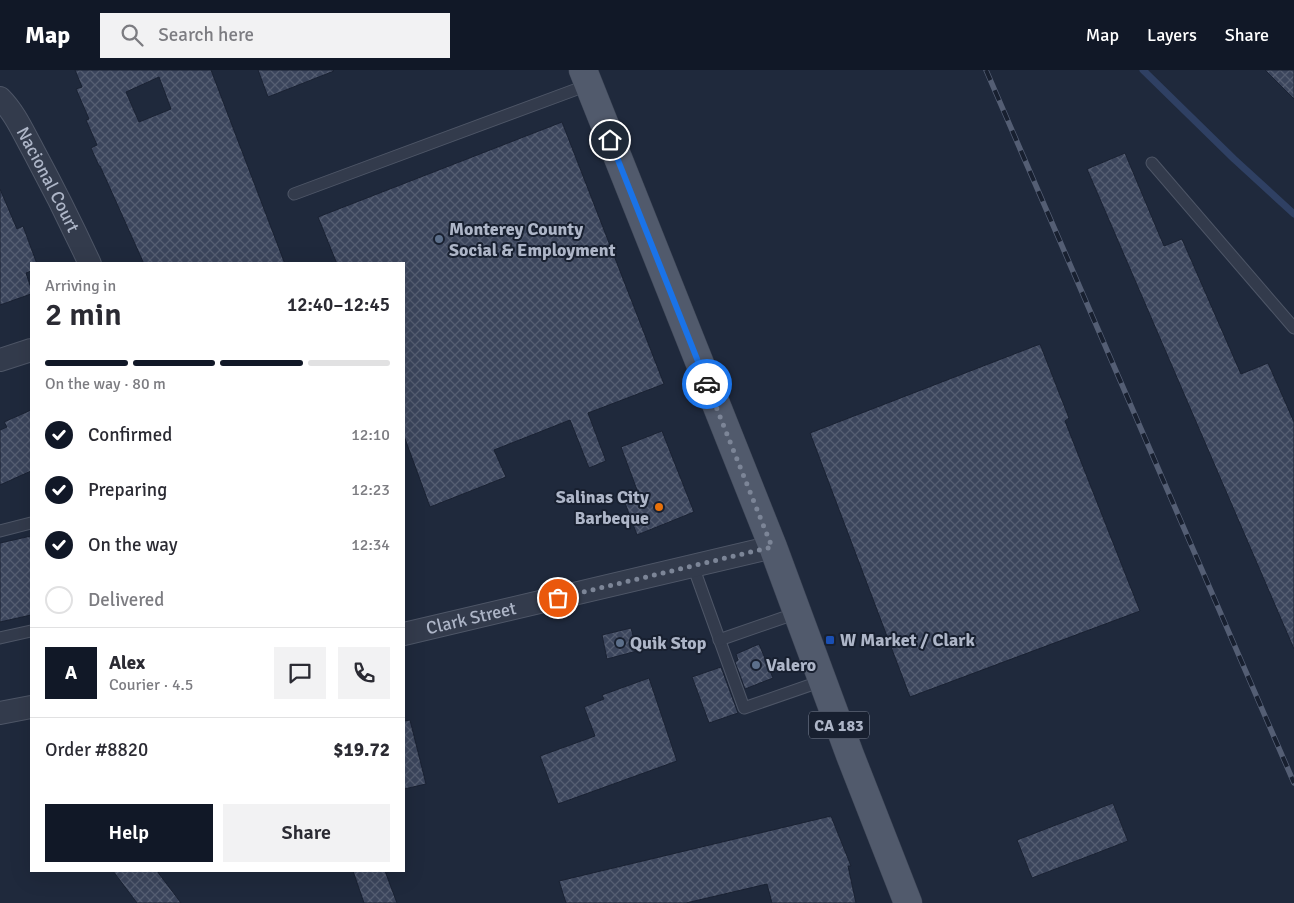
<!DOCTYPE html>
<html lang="en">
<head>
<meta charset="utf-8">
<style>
  :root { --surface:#fff; --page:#f2f2f3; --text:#2b2b33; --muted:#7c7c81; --line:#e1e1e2; --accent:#111827 }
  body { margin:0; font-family:Signika,sans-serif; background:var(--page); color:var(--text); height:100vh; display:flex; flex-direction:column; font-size:19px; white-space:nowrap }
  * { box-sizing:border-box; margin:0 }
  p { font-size:16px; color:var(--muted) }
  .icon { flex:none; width:28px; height:28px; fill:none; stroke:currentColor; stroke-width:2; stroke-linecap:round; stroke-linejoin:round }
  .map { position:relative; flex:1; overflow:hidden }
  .details { position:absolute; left:30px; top:192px; width:375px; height:610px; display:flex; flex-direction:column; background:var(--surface); border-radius:0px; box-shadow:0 5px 20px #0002 }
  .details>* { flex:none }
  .pin { position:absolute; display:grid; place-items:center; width:42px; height:42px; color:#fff; margin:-21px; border:2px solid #fff; border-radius:50%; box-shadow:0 1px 5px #0007 }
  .courier { position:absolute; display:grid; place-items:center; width:50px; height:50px; margin:-25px; border:4px solid #1a73e8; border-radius:50%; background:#fff; color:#222; box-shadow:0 1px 6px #0007 }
  .overview em { font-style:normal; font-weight:600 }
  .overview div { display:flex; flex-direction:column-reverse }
  .overview { display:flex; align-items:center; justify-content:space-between; height:85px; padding:0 15px }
  h1 { font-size:32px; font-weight:600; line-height:38px }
  .bar { display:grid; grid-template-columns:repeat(4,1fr); gap:8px 5px; align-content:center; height:60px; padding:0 15px }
  .bar i { height:6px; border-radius:4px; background:var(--line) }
  .bar .active { background:var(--accent) }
  .bar p { grid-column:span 4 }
  .line { display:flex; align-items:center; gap:12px; padding:0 15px; border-top:1px solid var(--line) }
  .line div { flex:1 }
  .round { display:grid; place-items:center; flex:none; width:52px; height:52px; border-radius:0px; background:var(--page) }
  ol { padding:0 15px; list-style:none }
  li { display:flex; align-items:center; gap:15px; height:55px }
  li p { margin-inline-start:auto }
  li .icon { padding:5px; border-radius:50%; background:var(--accent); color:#fff; stroke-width:4 }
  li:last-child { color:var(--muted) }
  li i { width:28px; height:28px; border:2px solid var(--line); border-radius:50% }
  .cta { display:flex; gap:10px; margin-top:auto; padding:10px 15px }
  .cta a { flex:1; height:58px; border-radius:0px; background:var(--accent); color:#fff; font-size:20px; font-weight:600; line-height:58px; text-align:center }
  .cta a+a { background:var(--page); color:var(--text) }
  header { display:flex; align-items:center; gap:30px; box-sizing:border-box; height:70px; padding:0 25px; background:var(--accent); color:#fff }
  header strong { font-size:24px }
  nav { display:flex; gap:28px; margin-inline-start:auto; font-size:18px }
  .search { width:350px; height:45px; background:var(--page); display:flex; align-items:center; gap:12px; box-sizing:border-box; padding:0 18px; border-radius:0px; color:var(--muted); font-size:19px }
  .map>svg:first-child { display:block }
</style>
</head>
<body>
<header>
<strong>Map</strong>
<div class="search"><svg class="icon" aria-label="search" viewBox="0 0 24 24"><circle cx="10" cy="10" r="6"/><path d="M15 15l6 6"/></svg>Search here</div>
<nav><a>Map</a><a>Layers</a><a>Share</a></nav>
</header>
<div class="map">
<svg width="1294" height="833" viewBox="0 0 1294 833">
  <defs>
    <pattern id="building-cross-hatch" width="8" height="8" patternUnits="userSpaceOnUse" patternTransform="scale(1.25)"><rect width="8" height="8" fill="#3b455c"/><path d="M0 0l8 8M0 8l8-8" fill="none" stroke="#555e72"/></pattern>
  </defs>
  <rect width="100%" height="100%" fill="#1f293c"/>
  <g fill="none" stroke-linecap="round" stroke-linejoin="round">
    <!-- stream -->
    <polyline stroke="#2f4063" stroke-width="7" points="1143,0 1234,89 1294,144"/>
  </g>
  <!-- building -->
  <g fill="url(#building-cross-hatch)" stroke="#1a2233" fill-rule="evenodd">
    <path d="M75 0H211L285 194H144L100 96H99L91 78 97 75 86 50 89 49 76 19 82 17ZM159 7 171 39 139 52 126 22Z"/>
    <polygon points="258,0 333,0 334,1 268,27"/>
    <polygon points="1265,0 1294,0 1294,29"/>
    <polygon points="562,52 664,314 588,343 606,391 589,398 570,350 494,380 506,407 430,437 404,366 404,194 337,194 318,147"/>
    <polygon points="1125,83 1164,176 1182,169 1241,304 1268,293 1294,352 1294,579 1087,99"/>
    <polygon points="0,119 17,159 23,156 37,194 31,194 31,201 26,203 31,218 31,224 0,235"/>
    <polygon points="1040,274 1069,348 1065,351 1140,541 910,627 810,363"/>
    <polygon points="31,340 31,401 0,415 0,360 7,357 4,352"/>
    <polygon points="662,361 694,442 637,465 625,433 634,429 632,422 637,420 621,377"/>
    <polygon points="31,466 31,545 0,552 0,473"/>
    <polygon points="631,558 637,581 607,589 602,565"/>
    <polygon points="759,574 773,608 745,619 735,592 738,590 736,584"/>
    <polygon points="721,597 738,643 709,653 692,607"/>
    <polygon points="649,608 677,691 558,734 540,686 595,666 584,637 604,629 602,625"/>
    <polygon points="410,650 426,714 404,719 404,651"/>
    <polygon points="1113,733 1128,771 1032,808 1017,770"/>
    <polygon points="831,746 851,796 848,796 856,833 772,833 767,814 686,833 566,833 559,811"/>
    <polygon points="113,801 157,801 181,833 137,833"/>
    <polygon points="353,801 385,801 397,833 364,833"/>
  </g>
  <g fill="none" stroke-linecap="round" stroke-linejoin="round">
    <defs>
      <g id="service">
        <polyline points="1152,93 1294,258"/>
        <polyline points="294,124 588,15"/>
        <polyline points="0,461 31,453"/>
        <polyline points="693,496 744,638 822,611"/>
        <polyline points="0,568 31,561"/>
        <polyline points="719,570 797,543"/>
      </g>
      <g id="minor">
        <path id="s1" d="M0 28C15 43 23 62 33 80 53 117 72 155 90 194"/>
        <polyline points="0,290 31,280"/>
        <path id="s2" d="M404 564 773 477"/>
        <polyline points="0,643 31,637"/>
      </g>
      <polyline id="primary" points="583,0 773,477 850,685 908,833"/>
    </defs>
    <!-- service casing -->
    <use href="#service" stroke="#4e5667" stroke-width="13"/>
    <!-- minor casing -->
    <use href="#minor" stroke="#4e5667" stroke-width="24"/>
    <!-- primary casing -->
    <use href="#primary" stroke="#3c4455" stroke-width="29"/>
    <!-- service -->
    <use href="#service" stroke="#333b4c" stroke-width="11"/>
    <!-- minor -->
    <use href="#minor" stroke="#333b4c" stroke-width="22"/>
    <!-- primary -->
    <use href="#primary" stroke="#515a6c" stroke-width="28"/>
    <defs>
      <polyline id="rail" points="986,0 1294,713"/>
    </defs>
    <!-- rail casing -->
    <use href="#rail" stroke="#545e74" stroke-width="5.5"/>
    <!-- rail -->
    <use href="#rail" stroke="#182030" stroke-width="4" stroke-dasharray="11" stroke-linecap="butt"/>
  </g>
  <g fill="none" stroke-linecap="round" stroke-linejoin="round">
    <!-- done -->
    <polyline stroke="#7c8597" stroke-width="5" stroke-dasharray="0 9" points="558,528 772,477 707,314"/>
    <!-- route -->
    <polyline stroke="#1a73e8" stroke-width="6" points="610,70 707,314"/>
  </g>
  <!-- markers -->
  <g fill="#5c6f8a" stroke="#182030" stroke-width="2">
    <circle cx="439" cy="169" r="5"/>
    <circle cx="620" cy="573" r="5"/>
    <circle cx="756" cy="595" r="5"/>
  </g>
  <circle fill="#e8710a" stroke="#182030" stroke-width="2" cx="659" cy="437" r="5"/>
  <rect fill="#1a4fb4" stroke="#182030" stroke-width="2" x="825" y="565" width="10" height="10" rx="2.5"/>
  <g text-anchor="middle" stroke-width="4" stroke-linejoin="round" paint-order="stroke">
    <!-- shield labels -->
    <rect fill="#182030" stroke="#81899a" stroke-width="1" x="809" y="641.5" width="60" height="27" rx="4"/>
    <g font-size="16" font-weight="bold" fill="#aeb6c8">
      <text x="839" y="661">CA 183</text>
    </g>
    <!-- street labels -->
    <g font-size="18" fill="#aeb6c8" stroke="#182030">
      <text dy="6" stroke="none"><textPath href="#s1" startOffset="95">Nacional Court</textPath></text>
      <text dy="6" stroke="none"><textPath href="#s2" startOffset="69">Clark Street</textPath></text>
    </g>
    <!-- poi labels -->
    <g font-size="18" font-weight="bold" fill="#aeb6c8" stroke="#182030" text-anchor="start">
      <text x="449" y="165">Monterey County<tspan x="449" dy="21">Social &amp; Employment</tspan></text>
      <text x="649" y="433" text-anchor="end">Salinas City<tspan x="649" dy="21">Barbeque</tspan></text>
      <text x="840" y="576">W Market / Clark</text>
      <text x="630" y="579">Quik Stop</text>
      <text x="766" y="601">Valero</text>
    </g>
  </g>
</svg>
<div class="pin" style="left:558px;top:528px;background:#ea580c"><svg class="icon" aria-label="bag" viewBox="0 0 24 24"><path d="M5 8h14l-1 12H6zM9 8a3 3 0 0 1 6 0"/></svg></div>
<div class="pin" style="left:610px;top:70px;background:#1f2937"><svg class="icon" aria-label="home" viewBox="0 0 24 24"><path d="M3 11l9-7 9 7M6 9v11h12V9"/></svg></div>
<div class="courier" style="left:707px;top:314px"><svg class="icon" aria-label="car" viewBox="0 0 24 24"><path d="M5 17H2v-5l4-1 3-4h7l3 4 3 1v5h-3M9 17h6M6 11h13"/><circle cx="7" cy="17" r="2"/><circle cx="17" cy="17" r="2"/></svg></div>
<section class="details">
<div class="overview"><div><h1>2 min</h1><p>Arriving in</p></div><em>12:40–12:45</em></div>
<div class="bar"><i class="active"></i><i class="active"></i><i class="active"></i><i></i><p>On the way · 80 m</p></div>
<ol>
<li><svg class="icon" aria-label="check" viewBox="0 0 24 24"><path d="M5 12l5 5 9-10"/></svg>Confirmed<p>12:10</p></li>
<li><svg class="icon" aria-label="check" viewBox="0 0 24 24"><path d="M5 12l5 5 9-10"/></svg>Preparing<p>12:23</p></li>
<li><svg class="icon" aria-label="check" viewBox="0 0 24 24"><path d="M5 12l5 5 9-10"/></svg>On the way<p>12:34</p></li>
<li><i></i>Delivered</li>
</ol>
<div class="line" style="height:90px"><b class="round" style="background:var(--accent);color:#fff">A</b><div><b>Alex</b><p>Courier · 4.5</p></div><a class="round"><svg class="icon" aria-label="chat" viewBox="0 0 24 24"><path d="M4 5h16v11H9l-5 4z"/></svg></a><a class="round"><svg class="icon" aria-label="phone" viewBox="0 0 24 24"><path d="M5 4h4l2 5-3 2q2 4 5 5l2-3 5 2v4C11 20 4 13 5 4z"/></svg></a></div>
<div class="line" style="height:65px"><div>Order #8820</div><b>$19.72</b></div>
<div class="cta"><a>Help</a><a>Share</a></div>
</section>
</div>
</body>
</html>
